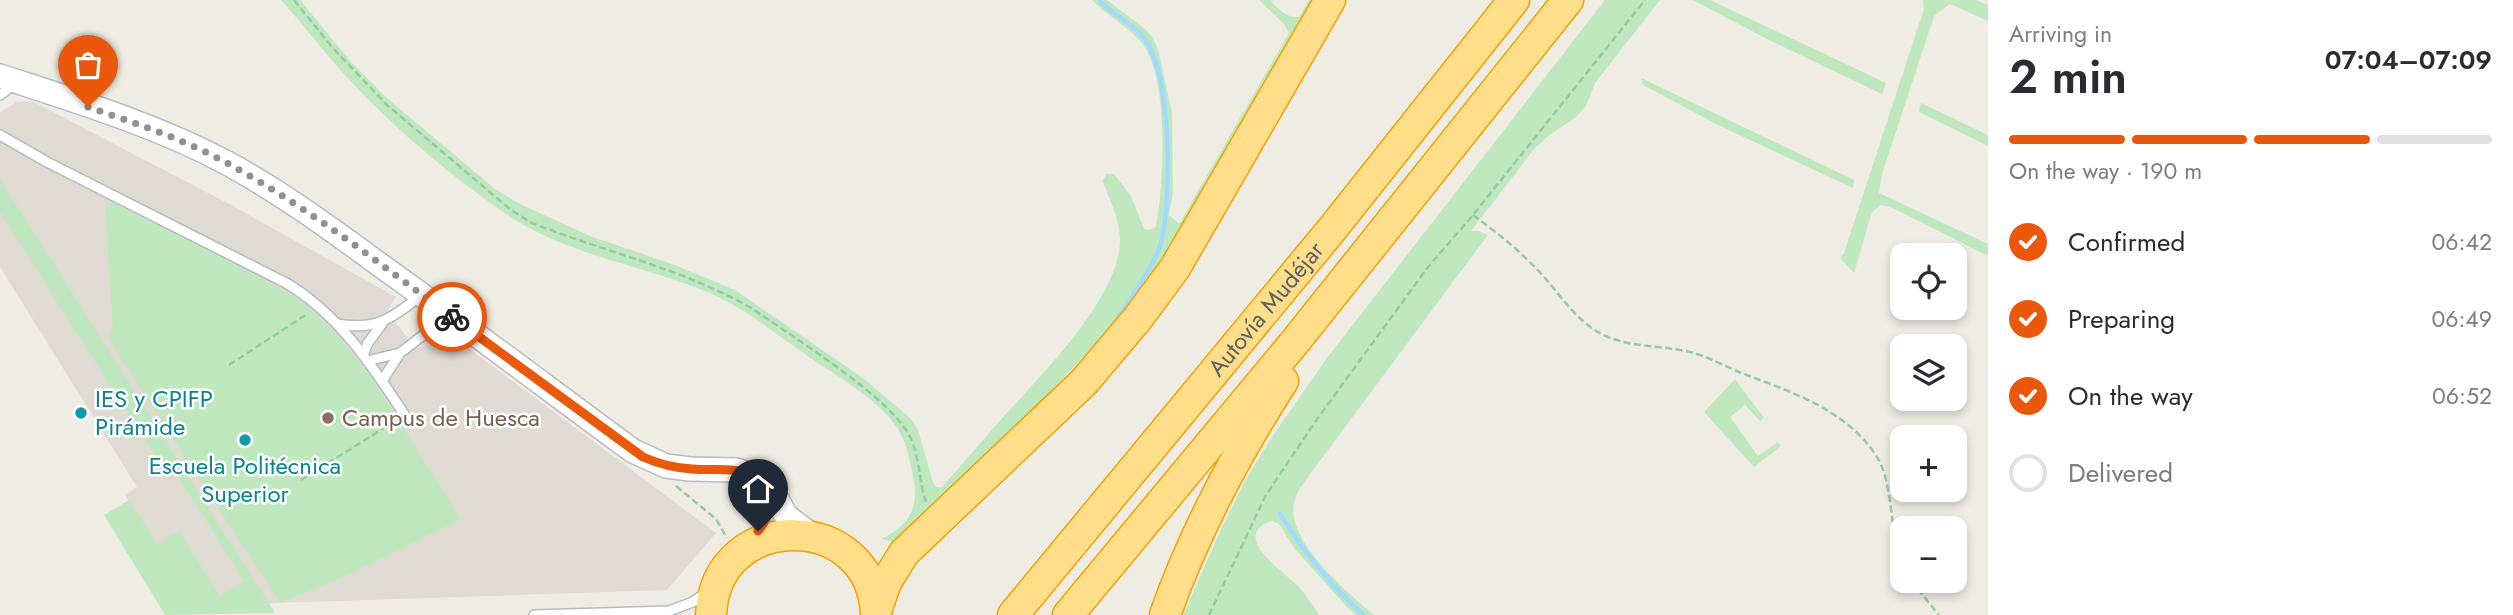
<!DOCTYPE html>
<html lang="en">
<head>
<meta charset="utf-8">
<style>
  :root { --surface:#fff; --page:#f2f2f3; --text:#2b2b33; --muted:#7c7c81; --line:#e1e1e2; --accent:#ea580c }
  body { margin:0; font-family:Jost,sans-serif; background:var(--page); color:var(--text); height:100vh; display:flex; flex-direction:column; font-size:26px; white-space:nowrap }
  * { box-sizing:border-box; margin:0 }
  p { font-size:23px; color:var(--muted) }
  .icon { flex:none; width:38px; height:38px; fill:none; stroke:currentColor; stroke-width:2; stroke-linecap:round; stroke-linejoin:round }
  .map { position:relative; flex:1; overflow:hidden }
  .drawer { display:flex; flex-direction:column; background:var(--surface); width:525px }
  .drawer>* { flex:none }
  .buttons { position:absolute; left:1890px; top:243px; display:grid; gap:14px }
  .buttons a { display:grid; place-items:center; width:77px; height:77px; border-radius:14px; background:var(--surface); box-shadow:0 4px 10px #0003; font-size:35px }
  .pin { position:absolute; display:grid; place-items:center; width:60px; height:60px; color:#fff; margin:-72px -30px; border-radius:50% 50% 50% 0; rotate:-45deg; box-shadow:0 0 7px #0007 }
  .pin .icon { rotate:45deg }
  .courier { position:absolute; display:grid; place-items:center; width:70px; height:70px; margin:-35px; border:5px solid #ea580c; border-radius:50%; background:#fff; color:#222; box-shadow:0 2px 9px #0007 }
  .head em { font-style:normal; font-weight:600 }
  .head div { display:flex; flex-direction:column-reverse }
  .head { display:flex; align-items:center; justify-content:space-between; height:119px; padding:0 21px }
  h1 { font-size:46px; font-weight:600; line-height:52px }
  .bar { display:grid; grid-template-columns:repeat(4,1fr); gap:10px 7px; align-content:center; height:84px; padding:0 21px }
  .bar i { height:9px; border-radius:5px; background:var(--line) }
  .bar .active { background:var(--accent) }
  .bar p { grid-column:span 4 }
  ol { padding:0 21px; list-style:none }
  li { display:flex; align-items:center; gap:21px; height:77px }
  li p { margin-inline-start:auto }
  li .icon { padding:7px; border-radius:50%; background:var(--accent); color:#fff; stroke-width:4 }
  li:last-child { color:var(--muted) }
  li i { width:38px; height:38px; border:4px solid var(--line); border-radius:50% }
  main { display:flex; flex:1; min-height:0 }
  .map>svg:first-child { display:block }
</style>
</head>
<body>
<main>
<div class="map">
<svg width="1988" height="615" viewBox="0 0 1988 615">
  <rect width="100%" height="100%" fill="#efece3"/>
  <!-- education -->
  <polygon fill="#dfdbd2" points="32,101 229,204 396,297 387,312 416,348 456,339 716,533 667,590 190,606 157,545 125,495 137,487 0,267 0,112 17,102"/>
  <!-- green -->
  <g fill="#bfe8be">
    <path d="M281 0H300L350 61 387 98 495 189 520 204 590 236 672 264 735 290 863 378 911 419 918 430 933 483 937 487H942C964 463 984 438 1006 414 1043 373 1122 295 1120 237 1119 218 1109 199 1103 181L1106 174H1114L1131 196 1144 229 1149 230 1156 227C1164 183 1170 78 1141 42 1127 26 1107 15 1092 0H1107L1145 29 1153 38 1158 50 1172 112 1173 193 1169 215 1179 224 1289 33 1284 24 1259 0H1270C1279 9 1285 18 1299 17L1309 0H1318L1192 219 1128 308 1045 398 893 542 881 539C911 524 919 508 913 476 909 456 906 438 893 422 871 394 834 375 805 354 775 334 746 309 712 294 645 265 567 256 506 214 454 178 400 133 357 88 330 60 307 29 281 0Z"/>
    <path d="M1605 0H1660L1595 83 1586 106 1576 117 1548 136 1534 149 1471 231H1479L1488 235 1310 474C1304 483 1296 492 1294 503 1286 541 1348 593 1374 615H1356L1347 607 1294 548 1279 524 1272 521C1227 535 1287 574 1300 588 1307 597 1313 606 1319 615H1183L1222 527 1247 477 1276 431 1327 358Z"/>
    <polygon points="1693,0 1710,0 1886,83 1882,94 1769,40"/>
    <polygon points="1923,0 1976,0 1988,5 1988,21 1950,4 1934,16 1882,174 1879,193 1988,244 1988,256 1893,208 1881,205 1872,212 1854,273 1840,258 1844,253 1924,9"/>
    <polygon points="1641,78 1854,180 1853,188 1718,125 1643,85"/>
    <polygon points="1921,103 1988,135 1988,146 1919,112"/>
    <polygon points="0,179 275,613 165,615 104,515 129,500 157,544 179,531 220,596 244,581 173,468 165,472 0,212"/>
    <polygon points="111,202 224,258 302,301 337,335 368,373 461,519 348,575 280,603 108,338 113,326 105,207"/>
    <polygon points="1735,379 1764,418 1760,421 1745,405 1730,417 1758,456 1778,442 1781,446 1754,467 1704,412"/>
  </g>
  <g fill="none" stroke-linecap="round" stroke-linejoin="round">
    <!-- stream -->
    <g stroke="#a3d9ff" stroke-width="4.5">
      <path d="M1099 0C1112 14 1132 23 1144 38 1172 74 1172 199 1161 243 1155 265 1128 301 1116 322"/>
      <path d="M1280 514C1304 552 1330 585 1364 615"/>
    </g>
    <defs>
      <g id="lane">
        <polyline points="0,95 16,83"/>
        <path d="M0 135 47 162 286 283C339 314 373 367 406 417"/>
        <path d="M337 324C375 331 391 319 420 296"/>
        <polyline points="363,355 368,343 382,324"/>
        <polyline points="367,361 400,353"/>
        <polyline points="382,381 400,353 426,333 443,313"/>
        <polyline points="534,615 669,611 693,602 709,591"/>
      </g>
      <path id="secondary" d="M0 76C76 101 156 125 227 163 286 195 340 236 394 275 475 333 554 393 633 451L666 466 690 469 736 470 752 475 772 490 786 516 814 537"/>
      <g id="highway">
        <polyline points="876,611 886,582 904,553 1084,382 1138,318 1175,268 1330,0"/>
        <path d="M711 615C715 508 873 509 876 615"/>
        <path id="s1" d="M1013 615 1333 228 1514 0"/>
        <polyline points="1068,615 1294,343 1568,0"/>
        <path d="M1165 615C1194 533 1236 454 1283 381"/>
      </g>
    </defs>
    <!-- lane casing -->
    <use href="#lane" stroke="#b6babe" stroke-width="12"/>
    <!-- secondary casing -->
    <use href="#secondary" stroke="#b7bbc0" stroke-width="26"/>
    <!-- highway casing -->
    <use href="#highway" stroke="#f2a100" stroke-width="33"/>
    <!-- path -->
    <g stroke="#96caa4" stroke-width="2.5" stroke-dasharray="7 3.5" stroke-linecap="butt">
      <path d="M294 0 332 47 387 105 511 210 532 223C605 252 684 269 753 309 792 337 894 399 911 439 920 459 919 482 926 502"/>
      <path d="M1473 215C1499 234 1524 254 1545 278 1563 299 1580 325 1606 336 1632 348 1662 345 1690 352 1706 356 1723 365 1739 372 1788 391 1847 409 1877 457 1894 484 1889 533 1902 565"/>
      <polyline points="229,365 307,314"/>
      <polyline points="301,480 395,421"/>
      <polyline points="676,486 716,519 727,538"/>
      <polyline points="1911,581 1939,615"/>
      <polyline points="1209,615 1266,495 1315,422 1428,267 1473,215 1645,0"/>
    </g>
    <!-- lane -->
    <use href="#lane" stroke="#fff" stroke-width="9"/>
    <!-- secondary -->
    <use href="#secondary" stroke="#fff" stroke-width="23"/>
    <!-- highway -->
    <use href="#highway" stroke="#ffde8a" stroke-width="30"/>
  </g>
  <g fill="none" stroke-linecap="round" stroke-linejoin="round">
    <!-- done -->
    <path stroke="#8f9191" stroke-width="7" stroke-dasharray="0 12.6" d="M88 107C135 123 183 139 227 163 306 206 379 263 452 317"/>
    <!-- route -->
    <path stroke="#ea580c" stroke-width="9" d="M452 317 643 457C659 464 674 468 692 469 714 471 738 466 758 478 770 500 775 510 758 531"/>
  </g>
  <!-- markers -->
  <g fill="#0f9aa8" stroke="#fff" stroke-width="2.5">
    <circle cx="81" cy="413" r="7"/>
    <circle cx="245" cy="440" r="7"/>
  </g>
  <circle fill="#8d6e63" stroke="#fff" stroke-width="2.5" cx="328" cy="418" r="7"/>
  <g text-anchor="middle" stroke-width="5" stroke-linejoin="round" paint-order="stroke">
    <!-- street labels -->
    <g font-size="24" fill="#5b6065" stroke="#fff">
      <text dy="8" stroke="none"><textPath href="#s1" startOffset="397">Autovía Mudéjar</textPath></text>
    </g>
    <!-- culture labels -->
    <g font-size="24" fill="#0d838f" stroke="#fff" text-anchor="start">
      <text x="95" y="407">IES y CPIFP<tspan x="95" dy="28">Pirámide</tspan></text>
      <text x="245" y="474" text-anchor="middle">Escuela Politécnica<tspan x="245" dy="28">Superior</tspan></text>
    </g>
    <!-- education labels -->
    <g font-size="24" fill="#785e54" stroke="#fff" text-anchor="start">
      <text x="342" y="426">Campus de Huesca</text>
    </g>
  </g>
</svg>
<div class="buttons">
<a><svg class="icon" aria-label="locate" viewBox="0 0 24 24"><circle cx="12" cy="12" r="6"/><path d="M12 2v4M12 18v4M2 12h4M18 12h4"/></svg></a>
<a><svg class="icon" aria-label="layers" viewBox="0 0 24 24"><path d="M12 4l9 5-9 5-9-5zM3 14l9 5 9-5"/></svg></a>
<a>+</a>
<a>−</a>
</div>
<div class="pin" style="left:88px;top:107px;background:#ea580c"><svg class="icon" aria-label="bag" viewBox="0 0 24 24"><path d="M5 8h14l-1 12H6zM9 8a3 3 0 0 1 6 0"/></svg></div>
<div class="pin" style="left:758px;top:531px;background:#1f2937"><svg class="icon" aria-label="home" viewBox="0 0 24 24"><path d="M3 11l9-7 9 7M6 9v11h12V9"/></svg></div>
<div class="courier" style="left:452px;top:317px"><svg class="icon" aria-label="bike" viewBox="0 0 24 24"><circle cx="6" cy="16" r="4"/><circle cx="18" cy="16" r="4"/><path d="M6 16l4-8h5l3 8M10 8l3 8H6M13 5h3"/></svg></div>
</div>
<section class="drawer">
<div class="head"><div><h1>2 min</h1><p>Arriving in</p></div><em>07:04–07:09</em></div>
<div class="bar"><i class="active"></i><i class="active"></i><i class="active"></i><i></i><p>On the way · 190 m</p></div>
<ol>
<li><svg class="icon" aria-label="check" viewBox="0 0 24 24"><path d="M5 12l5 5 9-10"/></svg>Confirmed<p>06:42</p></li>
<li><svg class="icon" aria-label="check" viewBox="0 0 24 24"><path d="M5 12l5 5 9-10"/></svg>Preparing<p>06:49</p></li>
<li><svg class="icon" aria-label="check" viewBox="0 0 24 24"><path d="M5 12l5 5 9-10"/></svg>On the way<p>06:52</p></li>
<li><i></i>Delivered</li>
</ol>
</section>
</main>
</body>
</html>
